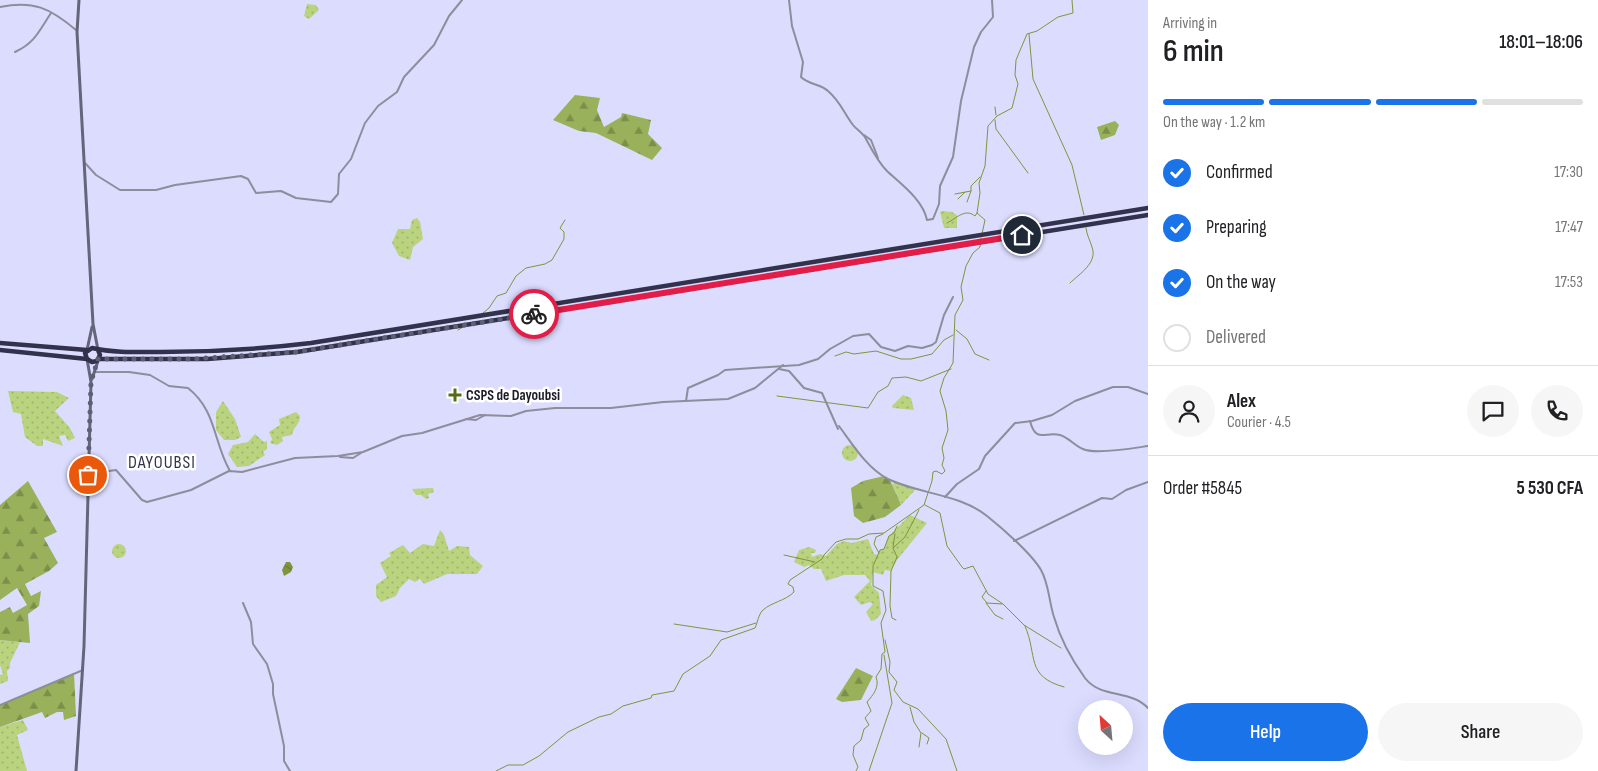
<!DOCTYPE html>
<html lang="en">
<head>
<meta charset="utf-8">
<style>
  :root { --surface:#fff; --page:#f6f6f6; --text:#202124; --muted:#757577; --line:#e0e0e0; --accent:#1a73e8 }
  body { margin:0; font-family:"Sofia Sans Condensed",sans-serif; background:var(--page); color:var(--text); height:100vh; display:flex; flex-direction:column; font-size:19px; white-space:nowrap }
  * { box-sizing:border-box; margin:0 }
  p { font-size:16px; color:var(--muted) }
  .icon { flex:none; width:28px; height:28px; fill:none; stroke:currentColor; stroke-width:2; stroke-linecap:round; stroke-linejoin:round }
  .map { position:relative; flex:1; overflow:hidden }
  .panel { display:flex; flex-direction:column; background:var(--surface); width:450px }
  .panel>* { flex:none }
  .needle { width:32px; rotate:334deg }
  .controls { position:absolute; left:1078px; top:700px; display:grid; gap:10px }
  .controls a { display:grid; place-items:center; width:55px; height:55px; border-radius:50%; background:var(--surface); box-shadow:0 5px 20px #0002; font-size:25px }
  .pin { position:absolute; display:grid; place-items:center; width:42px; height:42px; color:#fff; margin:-21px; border:2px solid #fff; border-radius:50%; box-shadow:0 1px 5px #0007 }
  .courier { position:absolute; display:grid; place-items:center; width:50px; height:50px; margin:-25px; border:4px solid #e11d48; border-radius:50%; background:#fff; color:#222; box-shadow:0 1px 6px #0007 }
  .head em { font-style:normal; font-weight:600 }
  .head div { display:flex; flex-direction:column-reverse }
  .head { display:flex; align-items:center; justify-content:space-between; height:85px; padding:0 15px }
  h1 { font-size:32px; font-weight:600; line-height:38px }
  .bar { display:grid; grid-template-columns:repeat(4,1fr); gap:8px 5px; align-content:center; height:60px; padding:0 15px }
  .bar i { height:6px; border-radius:4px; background:var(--line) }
  .bar .active { background:var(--accent) }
  .bar p { grid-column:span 4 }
  .line { display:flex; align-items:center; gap:12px; padding:0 15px; border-top:1px solid var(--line) }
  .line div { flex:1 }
  .round { display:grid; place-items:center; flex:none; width:52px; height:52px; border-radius:26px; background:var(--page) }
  ol { padding:0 15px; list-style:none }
  li { display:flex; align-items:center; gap:15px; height:55px }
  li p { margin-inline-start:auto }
  li .icon { padding:5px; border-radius:50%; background:var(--accent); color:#fff; stroke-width:4 }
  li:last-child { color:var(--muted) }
  li i { width:28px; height:28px; border:2px solid var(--line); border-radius:50% }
  .action { display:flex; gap:10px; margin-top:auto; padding:10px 15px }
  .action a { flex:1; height:58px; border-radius:30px; background:var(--accent); color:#fff; font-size:20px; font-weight:600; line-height:58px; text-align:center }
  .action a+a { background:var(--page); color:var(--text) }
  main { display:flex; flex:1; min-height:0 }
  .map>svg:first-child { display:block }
</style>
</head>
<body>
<main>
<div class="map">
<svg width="1148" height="771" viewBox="0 0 1148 771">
  <defs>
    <pattern id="grass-dots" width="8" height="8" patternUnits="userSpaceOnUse" patternTransform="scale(1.25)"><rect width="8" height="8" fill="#bad37f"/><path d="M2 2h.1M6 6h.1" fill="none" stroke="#9fb56e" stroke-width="1.8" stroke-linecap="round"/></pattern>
    <pattern id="forest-firs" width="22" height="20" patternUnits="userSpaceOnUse" patternTransform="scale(1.25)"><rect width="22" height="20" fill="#99b15a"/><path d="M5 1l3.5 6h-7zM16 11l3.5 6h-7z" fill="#7c8f4a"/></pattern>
    <pattern id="water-waves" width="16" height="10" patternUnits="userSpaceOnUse" patternTransform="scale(1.25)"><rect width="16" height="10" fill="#7e953e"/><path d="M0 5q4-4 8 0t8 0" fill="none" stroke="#667934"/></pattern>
  </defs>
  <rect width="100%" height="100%" fill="#dcdcff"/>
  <!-- grass -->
  <g fill="url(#grass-dots)">
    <polygon points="307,4 316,5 319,10 309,19 304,16"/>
    <polygon points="943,211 952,212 957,215 957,228 944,228 940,212"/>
    <polygon points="417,218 420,222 423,239 413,247 410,260 399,256 392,243 398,229 410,229 412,220"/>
    <polygon points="8,391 57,392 69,398 55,411 70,428 75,438 68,441 65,435 59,436 63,446 43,439 43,446 37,446 25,437 21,414 13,412"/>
    <polygon points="903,395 911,398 914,410 893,408 892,406"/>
    <polygon points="223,401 235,419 241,437 235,440 224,440 216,430 216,412"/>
    <path d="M296 412 300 416C300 425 293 427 292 435L282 437 283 441 277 445 270 443 272 439 269 432 280 425 279 419Z"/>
    <polygon points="255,434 264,442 267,441 267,449 263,452 265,455 249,466 237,467 228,454 233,445 248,442"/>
    <circle cx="850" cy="453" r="8"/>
    <polygon points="898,482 916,489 901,505 892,484"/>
    <polygon points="433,488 434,492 428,494 429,498 426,499 421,495 416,495 412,489"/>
    <polygon points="910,515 927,523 897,560 891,571 885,570 883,575 873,572 871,585 879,593 881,614 875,620 871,621 866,612 873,604 870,602 861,605 854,597 870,581 865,575 844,575 826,581 821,569 814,569 809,565 804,567 794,562 799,550 809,547 816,550 815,553 811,553 812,557 820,554 826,556 837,544 844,541 852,543 868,539 874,554 878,555 880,550 884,549 889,536"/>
    <polygon points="440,530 444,535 449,551 457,546 469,547 470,555 483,566 477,574 447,574 424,584 420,579 415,582 409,579 400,588 396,596 381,602 376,596 376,585 387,577 380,563 391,556 389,553 403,545 410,553 423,544 434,546"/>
    <circle cx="119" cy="551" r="7"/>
    <polygon points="0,640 20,642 10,663 10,668 7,671 8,681 0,684 0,675 3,674 0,665"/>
    <polygon points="23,720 28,730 17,735 27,771 0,771 0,727"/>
  </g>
  <!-- forest -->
  <g fill="url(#forest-firs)">
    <polygon points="575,95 600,98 597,110 604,127 621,117 622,113 651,120 648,134 662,148 652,160 596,133 579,131 553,120"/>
    <polygon points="1115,121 1119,125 1115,135 1101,140 1097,127"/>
    <polygon points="884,476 890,480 901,505 885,517 863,523 854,516 851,488 863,481"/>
    <polygon points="28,481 57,532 44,538 58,563 49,571 25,584 31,596 41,591 39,606 28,614 30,643 0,640 0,612 10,607 13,613 27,605 17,588 0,600 0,505"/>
    <polygon points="856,668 873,676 861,700 842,702 836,699"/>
    <polygon points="74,673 76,716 64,720 63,712 57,712 45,718 42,712 0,727 0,705"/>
  </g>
  <!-- water -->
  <polygon fill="url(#water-waves)" points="286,562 290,562 293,567 291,572 284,576 282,570"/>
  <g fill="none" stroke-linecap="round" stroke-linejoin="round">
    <!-- stream -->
    <g stroke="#7e953e" stroke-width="1">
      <polyline points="1029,34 1033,79 1072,165 1084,215"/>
      <polyline points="995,107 996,115"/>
      <polyline points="995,120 996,129 1028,173"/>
      <polyline points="955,194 971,191 971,186 980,177"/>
      <polyline points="958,199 965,192"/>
      <polyline points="967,202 971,191"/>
      <path d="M947 223C957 218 965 208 975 216L977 213"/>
      <polyline points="982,234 985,220 977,213 980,193 979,183 985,166 988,126 997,116 1012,108 1018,84 1015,75 1016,60 1027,34 1037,31 1058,17 1073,13 1072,0"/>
      <path d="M1070 283C1079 274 1098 263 1092 247 1090 240 1087 236 1086 228"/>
      <polyline points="483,313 489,308 497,296 506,293 516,276 526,268 545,264 552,260 564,239 564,232 560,228 565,220"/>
      <polyline points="458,330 463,327"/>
      <polyline points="956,330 967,339 975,354 989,360"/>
      <polyline points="835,356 846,352 854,354 876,351 901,359 911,359 932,354 944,340 953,335"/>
      <polyline points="777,396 868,408 878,392 888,386 892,378 906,377 921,381 951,369"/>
      <polyline points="925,505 940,513 947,546 962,567 964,569 973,566 988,594 1003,604 1024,625 1061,648"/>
      <polyline points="893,547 895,534"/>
      <polyline points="879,553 874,544 876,537 883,534"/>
      <polyline points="784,555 815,562"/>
      <polyline points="986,591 982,597 987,603 1002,604"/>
      <polyline points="986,603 995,615 1003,619"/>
      <polyline points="896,620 892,618 890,606 891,571 897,557 893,548 905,537 919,510"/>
      <polyline points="674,624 727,632 756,623"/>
      <path d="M1025 626C1038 656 1025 676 1064 687"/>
      <polyline points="885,640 890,662 889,672 897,682 894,690 903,702 918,709 946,739 957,771"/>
      <polyline points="910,707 914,722 921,733 919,747"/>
      <polyline points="922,733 929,738 927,744"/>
      <path d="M496 771 508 765H523L539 756 568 732 599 717 611 714 623 706 651 698 652 695 674 691 683 674 710 656 721 640 755 628C758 622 758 615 763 610 772 602 785 601 794 592L793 587 788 584 790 580 822 559 824 555 836 542 846 539H858L869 534 884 533 924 505 932 481 933 472 936 471 942 474 945 471 942 465 944 458 942 448 948 430 946 411 940 391 944 378 953 363 955 315 963 300 961 287 966 266 973 253 980 247 981 238"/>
      <path d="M856 771 858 767 853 755 854 746 861 740 864 729 869 725 865 718 871 711 867 702C873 695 880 687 876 677L881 669 882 654 885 652 881 623 886 610 883 591 873 586V566L880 550 884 549 889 536 894 533 897 526"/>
      <polyline points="869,771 892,703 884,655"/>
    </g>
    <!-- street -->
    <g stroke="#8d8d9b" stroke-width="2">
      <path d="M789 0 792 26 803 62 801 77C809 85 821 84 828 91 840 101 844 113 853 125 857 130 863 133 866 139 872 150 878 162 887 171 902 185 923 200 927 220L933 219 939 204 940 186 953 157 961 101 974 47 981 32 993 17 992 0"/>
      <path d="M0 7C33 0 50 8 76 30"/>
      <path d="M15 52C35 43 39 31 51 13"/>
      <polyline points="864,135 871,140 878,158"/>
      <polyline points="85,163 96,175 120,190 156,190 175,185 241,176 248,179 256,193 281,191 296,198 331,202 338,194 339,174 351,159 365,123 378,106 397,92 404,77 434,45 449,16 462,0"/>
      <polyline points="779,369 789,371 804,388 822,393 838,429"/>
      <path d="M94 372H129L150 375 169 386 188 388C217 411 213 442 230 471"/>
      <polyline points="686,401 688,388 718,375 725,370 799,365 818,359 830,349 853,336 869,334 881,347 895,351 908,346 922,348 932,345 936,342 944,315 953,297"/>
      <polyline points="466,419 476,420 485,415"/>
      <path d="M1030 421C1036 444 1045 431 1060 435 1068 437 1075 446 1083 449 1095 455 1134 448 1148 446"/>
      <path d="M839 426C853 445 867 468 888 479 919 494 960 494 987 516 1002 528 1032 554 1041 570 1049 584 1049 602 1054 617 1060 638 1072 660 1085 678 1101 699 1130 689 1148 708"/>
      <polyline points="340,457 353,458 361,453"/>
      <polyline points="89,464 102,472 116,470 142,500 147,502 191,490 229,471 242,472 295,458 338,456 363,452 402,436 422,433 480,415 511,416 526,411 555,408 611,408 663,402 728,399 755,388 783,365"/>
      <polyline points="945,497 957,484 979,469 985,456 1015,423 1032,421 1052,415 1075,401 1113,387 1128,387 1148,394"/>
      <polyline points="1014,541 1102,498 1112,499 1126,490 1148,482"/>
      <polyline points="243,603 251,622 253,644 267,664 273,684 273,694 284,746 284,761 290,771"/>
      <polyline points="0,705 83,670"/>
    </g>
    <!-- secondary -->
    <g stroke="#656579" stroke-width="3">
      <polyline points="79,0 77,32 93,324 98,350"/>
      <polyline points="87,350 92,327"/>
      <polyline points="92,379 98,361"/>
      <polyline points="76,771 84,646 91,382 87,359"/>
    </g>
    <!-- highway -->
    <g stroke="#33324d" stroke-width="4.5">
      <polyline points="0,343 87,350"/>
      <polyline points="0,350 87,359"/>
      <path d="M98 350 100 355 97 361 92 362 87 359 85 353 92 348C114 353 138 352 161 352 211 352 261 349 311 343L1148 208"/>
      <polyline points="98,359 207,359 297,352 1148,215"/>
    </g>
  </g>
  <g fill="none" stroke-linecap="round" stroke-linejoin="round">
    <!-- done -->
    <polyline stroke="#5f5f73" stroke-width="5" stroke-dasharray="0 9" points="88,475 91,382 98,359 192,359 296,352 534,314"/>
    <!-- route -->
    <polyline stroke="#e11d48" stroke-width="6" points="534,314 1022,235"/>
  </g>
  <!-- markers -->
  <path fill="#576a18" stroke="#fff" stroke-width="2" d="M452.5 387.5h5v5h5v5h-5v5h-5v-5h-5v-5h5z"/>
  <g text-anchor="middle" stroke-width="5" stroke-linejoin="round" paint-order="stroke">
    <!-- poi labels -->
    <g font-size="15" font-weight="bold" fill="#1b1b27" stroke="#fff" text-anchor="start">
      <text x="466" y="400">CSPS de Dayoubsi</text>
    </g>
    <!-- quarter labels -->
    <g font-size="18" letter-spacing="1" fill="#34334d" stroke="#fff">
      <text x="162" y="468">DAYOUBSI</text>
    </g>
  </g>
</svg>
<div class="controls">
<a><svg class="needle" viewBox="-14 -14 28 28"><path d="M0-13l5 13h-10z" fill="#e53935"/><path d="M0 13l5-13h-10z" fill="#757577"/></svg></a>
</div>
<div class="pin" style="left:88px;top:475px;background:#ea580c"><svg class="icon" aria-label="bag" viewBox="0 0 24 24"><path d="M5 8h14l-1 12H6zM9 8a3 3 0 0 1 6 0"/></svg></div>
<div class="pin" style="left:1022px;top:235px;background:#1f2937"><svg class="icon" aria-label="home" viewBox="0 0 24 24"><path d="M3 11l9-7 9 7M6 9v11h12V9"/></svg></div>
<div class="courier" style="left:534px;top:314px"><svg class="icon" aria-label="bike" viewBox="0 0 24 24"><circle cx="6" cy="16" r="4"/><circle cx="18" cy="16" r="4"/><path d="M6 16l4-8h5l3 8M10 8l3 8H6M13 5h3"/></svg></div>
</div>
<section class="panel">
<div class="head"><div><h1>6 min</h1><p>Arriving in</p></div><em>18:01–18:06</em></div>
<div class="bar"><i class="active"></i><i class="active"></i><i class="active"></i><i></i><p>On the way · 1.2 km</p></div>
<ol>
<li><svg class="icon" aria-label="check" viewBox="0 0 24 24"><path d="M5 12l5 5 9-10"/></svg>Confirmed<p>17:30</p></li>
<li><svg class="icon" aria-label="check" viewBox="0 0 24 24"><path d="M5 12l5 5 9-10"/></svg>Preparing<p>17:47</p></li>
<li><svg class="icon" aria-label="check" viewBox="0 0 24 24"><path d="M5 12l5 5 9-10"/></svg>On the way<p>17:53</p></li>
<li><i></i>Delivered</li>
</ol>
<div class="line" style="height:90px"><a class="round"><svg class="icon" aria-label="person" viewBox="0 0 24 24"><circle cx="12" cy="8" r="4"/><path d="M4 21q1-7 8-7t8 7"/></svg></a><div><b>Alex</b><p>Courier · 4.5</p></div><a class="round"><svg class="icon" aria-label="chat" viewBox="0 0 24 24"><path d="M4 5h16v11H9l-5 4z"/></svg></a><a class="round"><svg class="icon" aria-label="phone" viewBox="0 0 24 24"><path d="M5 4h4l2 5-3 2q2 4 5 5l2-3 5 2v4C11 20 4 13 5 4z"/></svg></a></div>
<div class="line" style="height:65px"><div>Order #5845</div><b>5 530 CFA</b></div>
<div class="action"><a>Help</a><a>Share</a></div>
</section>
</main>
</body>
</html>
